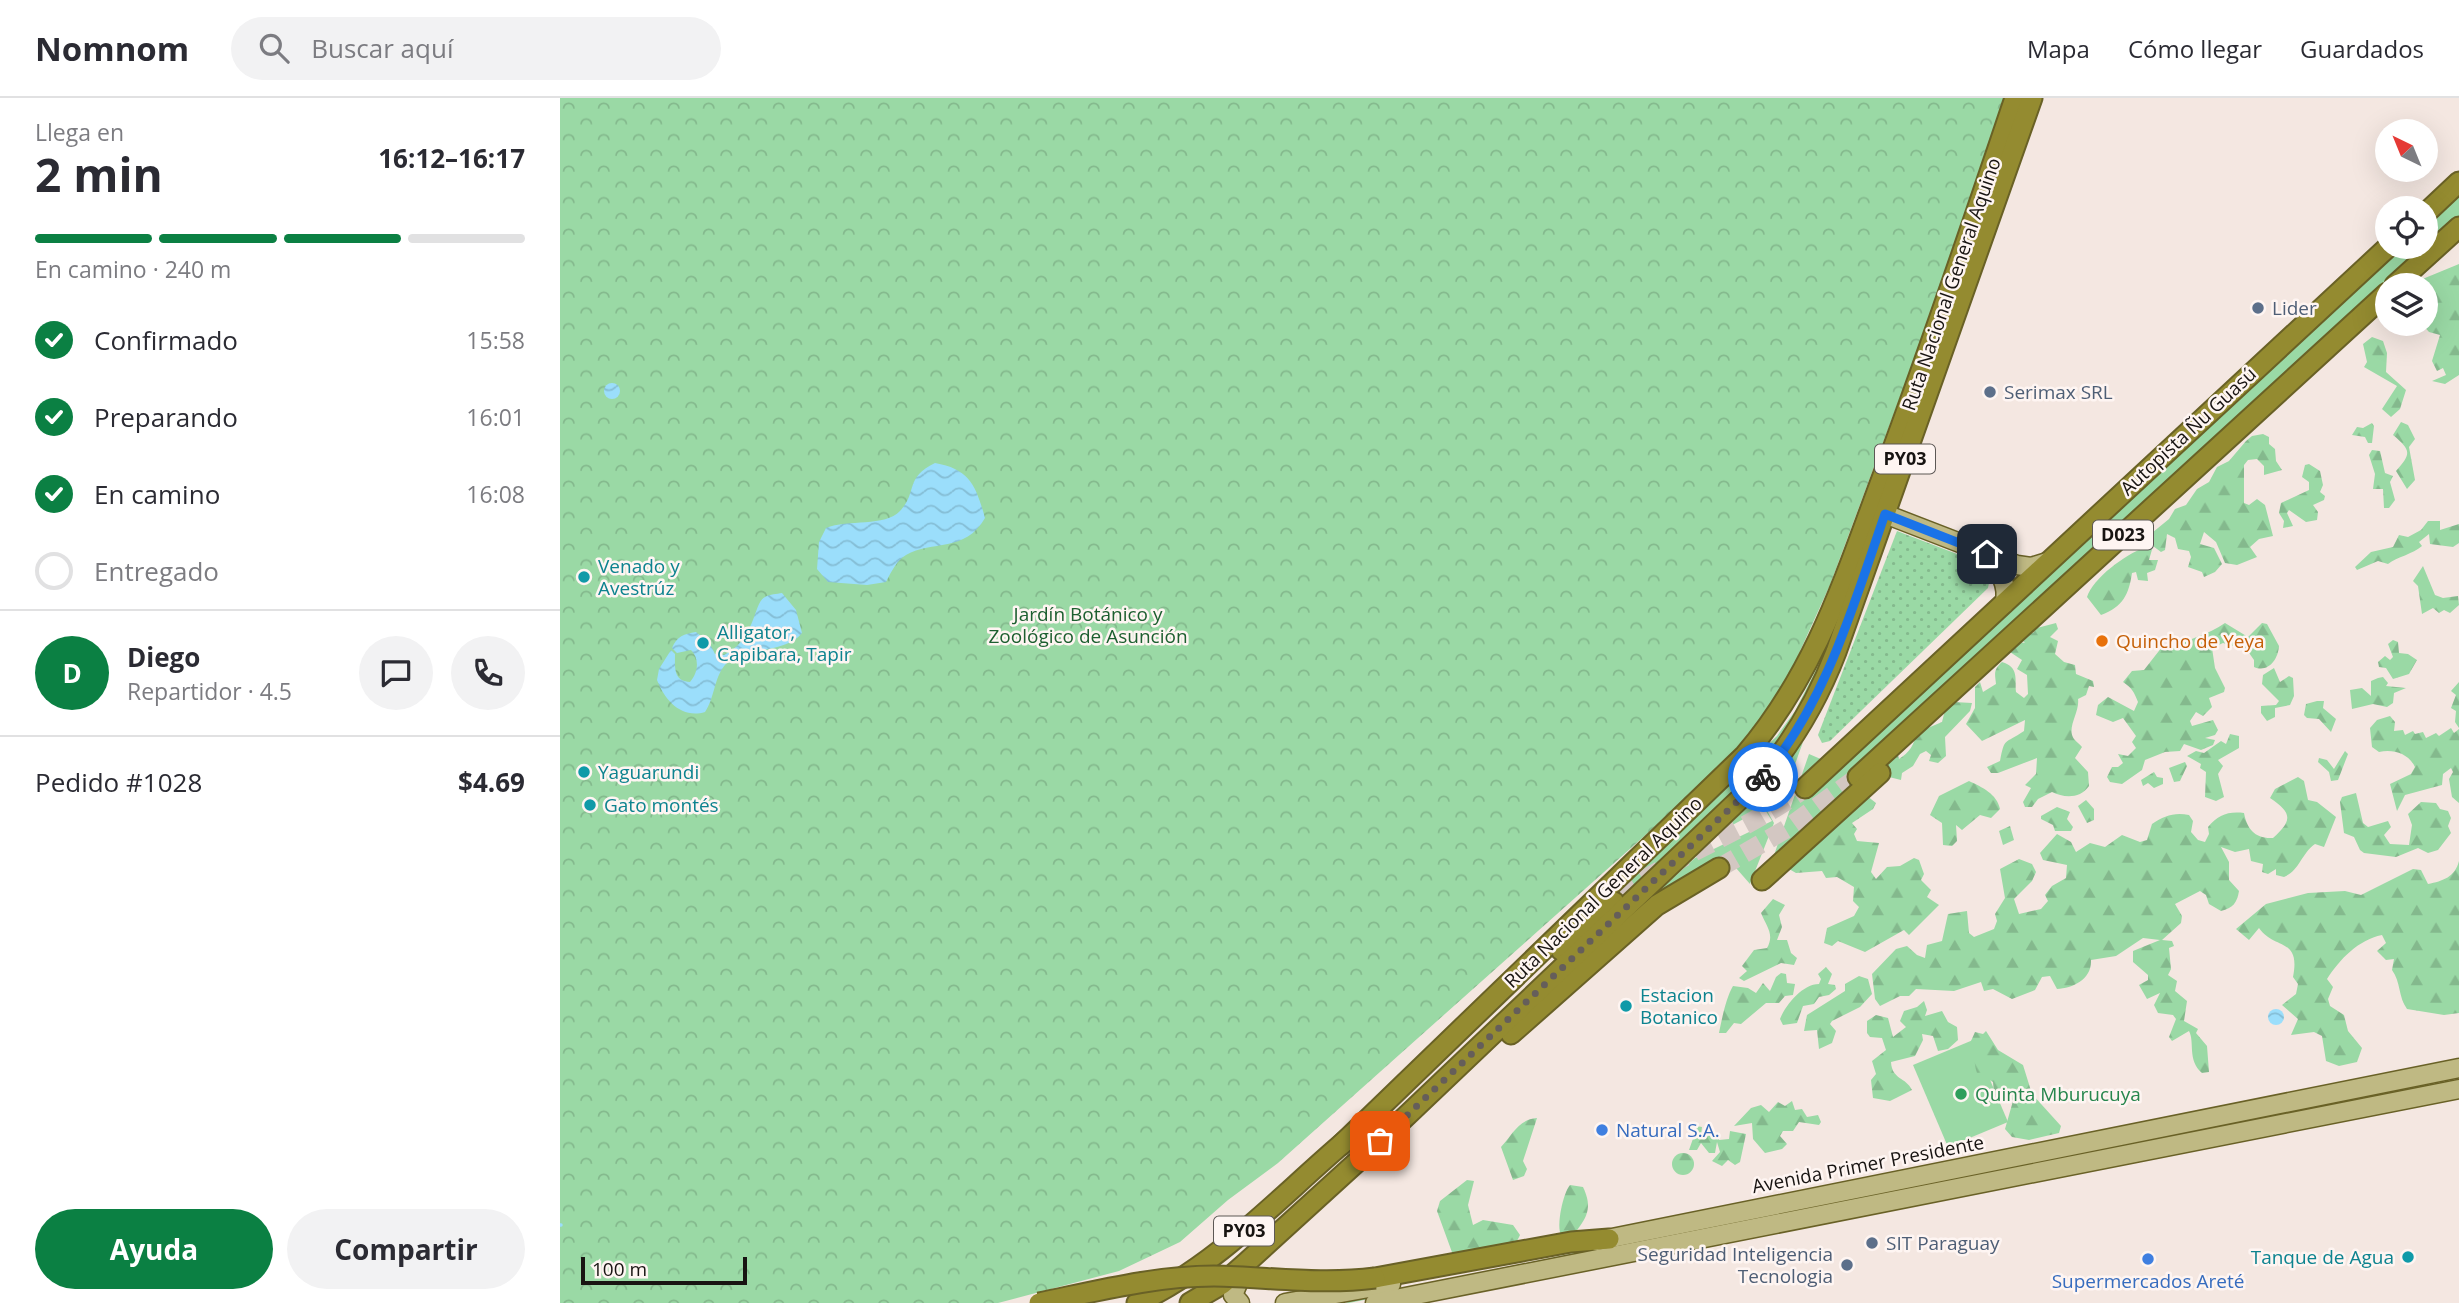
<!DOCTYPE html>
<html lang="es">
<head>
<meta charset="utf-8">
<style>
  :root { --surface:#fff; --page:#f2f2f3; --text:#2b2b33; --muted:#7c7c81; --line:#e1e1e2; --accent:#0b8043 }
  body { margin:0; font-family:"Open Sans",sans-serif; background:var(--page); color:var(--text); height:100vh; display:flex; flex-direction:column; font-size:26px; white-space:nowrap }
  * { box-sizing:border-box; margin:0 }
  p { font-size:23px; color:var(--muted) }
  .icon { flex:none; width:38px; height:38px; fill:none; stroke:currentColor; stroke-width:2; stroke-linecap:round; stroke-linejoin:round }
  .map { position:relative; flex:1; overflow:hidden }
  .drawer { display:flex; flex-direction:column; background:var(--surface); width:560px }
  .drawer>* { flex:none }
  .needle { width:46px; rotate:317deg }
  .tools { position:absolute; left:1815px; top:21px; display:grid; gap:14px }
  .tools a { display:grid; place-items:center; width:63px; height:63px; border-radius:50%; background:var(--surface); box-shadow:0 7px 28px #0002; font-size:35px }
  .scale { position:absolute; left:21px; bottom:18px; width:166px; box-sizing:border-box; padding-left:7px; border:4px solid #181412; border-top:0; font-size:19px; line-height:24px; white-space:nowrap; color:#181412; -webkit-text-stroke:5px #fef5f2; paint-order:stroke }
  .pin { position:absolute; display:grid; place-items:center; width:60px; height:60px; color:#fff; margin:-30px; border-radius:14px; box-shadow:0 4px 10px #0006 }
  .courier { position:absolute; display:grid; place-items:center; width:70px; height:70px; margin:-35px; border:5px solid #1a73e8; border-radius:50%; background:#fff; color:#222; box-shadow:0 2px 9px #0007 }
  .overview em { font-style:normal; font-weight:700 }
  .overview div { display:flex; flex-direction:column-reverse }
  .overview { display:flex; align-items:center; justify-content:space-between; height:119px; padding:0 35px }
  h1 { font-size:46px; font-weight:700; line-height:52px }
  .bar { display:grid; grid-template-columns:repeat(4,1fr); gap:10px 7px; align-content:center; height:84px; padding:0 35px }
  .bar i { height:9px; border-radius:5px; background:var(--line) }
  .bar .active { background:var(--accent) }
  .bar p { grid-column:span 4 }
  .line { display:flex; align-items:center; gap:18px; padding:0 35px; border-top:2px solid var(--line) }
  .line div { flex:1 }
  .round { display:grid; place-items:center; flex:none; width:74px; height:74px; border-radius:37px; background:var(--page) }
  ol { padding:0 35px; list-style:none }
  li { display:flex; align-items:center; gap:21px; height:77px }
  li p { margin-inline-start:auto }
  li .icon { padding:7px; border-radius:50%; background:var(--accent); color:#fff; stroke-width:4 }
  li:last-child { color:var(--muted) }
  li i { width:38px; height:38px; border:4px solid var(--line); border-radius:50% }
  .button { display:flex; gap:14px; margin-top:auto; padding:14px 35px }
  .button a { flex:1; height:80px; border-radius:42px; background:var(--accent); color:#fff; font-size:28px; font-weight:700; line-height:80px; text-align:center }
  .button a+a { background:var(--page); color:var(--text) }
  header { display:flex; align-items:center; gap:42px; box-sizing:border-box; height:98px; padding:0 35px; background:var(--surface); border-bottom:2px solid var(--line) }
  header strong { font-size:33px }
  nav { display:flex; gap:38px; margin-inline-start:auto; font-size:24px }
  .search { width:490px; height:63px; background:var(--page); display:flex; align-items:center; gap:18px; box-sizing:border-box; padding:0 24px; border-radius:38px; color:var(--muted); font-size:26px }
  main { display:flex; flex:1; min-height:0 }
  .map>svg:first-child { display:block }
</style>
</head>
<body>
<header>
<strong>Nomnom</strong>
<div class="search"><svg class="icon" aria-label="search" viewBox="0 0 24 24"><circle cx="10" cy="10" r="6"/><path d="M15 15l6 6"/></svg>Buscar aquí</div>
<nav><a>Mapa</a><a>Cómo llegar</a><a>Guardados</a></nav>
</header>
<main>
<section class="drawer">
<div class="overview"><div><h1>2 min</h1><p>Llega en</p></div><em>16:12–16:17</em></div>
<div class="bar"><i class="active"></i><i class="active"></i><i class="active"></i><i></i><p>En camino · 240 m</p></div>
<ol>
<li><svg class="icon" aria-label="check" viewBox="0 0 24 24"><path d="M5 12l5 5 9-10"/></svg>Confirmado<p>15:58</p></li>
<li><svg class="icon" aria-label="check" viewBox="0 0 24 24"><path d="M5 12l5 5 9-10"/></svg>Preparando<p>16:01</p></li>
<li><svg class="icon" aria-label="check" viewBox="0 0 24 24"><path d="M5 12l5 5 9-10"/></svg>En camino<p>16:08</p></li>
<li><i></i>Entregado</li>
</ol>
<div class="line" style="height:126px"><b class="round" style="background:var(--accent);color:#fff">D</b><div><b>Diego</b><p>Repartidor · 4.5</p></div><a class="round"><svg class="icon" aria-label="chat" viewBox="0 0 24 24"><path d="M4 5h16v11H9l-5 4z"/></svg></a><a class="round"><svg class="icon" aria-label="phone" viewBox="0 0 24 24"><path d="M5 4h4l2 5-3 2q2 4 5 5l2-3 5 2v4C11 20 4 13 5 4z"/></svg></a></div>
<div class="line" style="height:91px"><div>Pedido #1028</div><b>$4.69</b></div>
<div class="button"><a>Ayuda</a><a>Compartir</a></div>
</section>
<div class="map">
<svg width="1899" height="1205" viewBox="0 0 1899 1205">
  <defs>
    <pattern id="forest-firs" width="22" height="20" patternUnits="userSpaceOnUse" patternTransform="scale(1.75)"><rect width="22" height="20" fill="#9ad9a5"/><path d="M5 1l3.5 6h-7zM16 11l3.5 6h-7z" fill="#84b98d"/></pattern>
    <pattern id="park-crowns" width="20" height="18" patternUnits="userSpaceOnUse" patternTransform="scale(1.75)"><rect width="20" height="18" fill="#9ad9a5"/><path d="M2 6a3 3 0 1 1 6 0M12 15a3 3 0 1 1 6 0" fill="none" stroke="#84b98d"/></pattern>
    <pattern id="garden-dots" width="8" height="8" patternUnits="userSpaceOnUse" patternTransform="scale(1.75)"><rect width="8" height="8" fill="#9ad9a5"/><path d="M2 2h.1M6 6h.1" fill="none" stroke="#84b98d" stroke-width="1.8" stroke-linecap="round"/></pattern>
    <pattern id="water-waves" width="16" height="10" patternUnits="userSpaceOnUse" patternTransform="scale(1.75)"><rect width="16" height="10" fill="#9bdefb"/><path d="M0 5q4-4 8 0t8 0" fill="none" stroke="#85bed6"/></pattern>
  </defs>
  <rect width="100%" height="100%" fill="#f4e7e1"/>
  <!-- grass -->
  <g fill="#9ad9a5">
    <polygon points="1899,97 1899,123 1300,688 1212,763 1249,656 1263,662 1250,697 1842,149 1866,149 1866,127"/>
    <polygon points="1263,558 1235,625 1205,668 1065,803 1056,792 1217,638 1235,613"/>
    <polygon points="1243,644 1224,697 1214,693 1212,705 1205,709 1214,725 1190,786 1176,770 1167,775 1159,759 1098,794 1135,760 1212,723 1204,710 1165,731 1207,689"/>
    <polygon points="1413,942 1448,1024 1388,1049 1353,967"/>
    <polygon points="1867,984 1865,988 1790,1002 1789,1000"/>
    <polygon points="1762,1005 1763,1009 1656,1029 1656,1027"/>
    <polygon points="1629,1033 1629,1036 1404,1082 1403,1079"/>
    <polygon points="1378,1083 1379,1085 1102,1139 1103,1137"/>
    <polygon points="1054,1147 1054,1152 789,1205 780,1203"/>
  </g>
  <!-- forest -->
  <g fill="url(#forest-firs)">
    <polygon points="1899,166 1899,277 1885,286 1872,283 1886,277 1883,270 1877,273 1872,263 1880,237 1869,234 1862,226 1866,226 1866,187 1848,187"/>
    <polygon points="1812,239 1823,243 1827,255 1826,274 1846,292 1840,311 1831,319 1822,311 1837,288 1804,269 1807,264 1803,246"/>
    <path d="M1841 324 1848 327 1855 341 1849 349 1855 382 1847 391 1836 373C1851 356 1852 353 1833 337Z"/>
    <polygon points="1812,325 1814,328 1812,345 1808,345 1805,339 1792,337 1797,329 1803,330"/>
    <path d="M1703 336 1709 339V346L1715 351 1716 363 1722 372 1704 377V368L1697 361 1688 362 1684 367V405L1689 407 1697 401 1705 407 1713 438 1699 441 1690 449 1697 459 1677 467 1665 465 1656 444 1644 434 1640 446 1654 450 1662 466 1655 474 1644 479 1642 474 1628 469 1631 459 1629 453 1618 451 1615 440 1607 436 1605 452 1601 454 1593 448 1589 462H1598L1595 472 1587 475 1588 483 1578 482 1576 474 1572 475C1569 496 1563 509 1541 517L1527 499C1533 480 1566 456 1584 450L1587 439 1609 421 1615 411 1626 407 1637 391 1649 384 1657 369 1669 363 1686 343 1692 338Z"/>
    <polygon points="1812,352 1820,353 1825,375 1833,378 1830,384 1835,402 1829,410 1824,410 1823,391 1813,391 1815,376 1809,357"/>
    <polygon points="1749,366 1760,373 1763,387 1760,394 1765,398 1764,402 1753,407 1758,414 1757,422 1746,424 1729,412 1727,415 1733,428 1723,430 1724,423 1719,415 1721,405 1749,392 1749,384 1742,379 1745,367"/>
    <path d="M1868 423H1880V432L1899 426V445L1893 449 1870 446 1869 436 1859 444 1862 448C1853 456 1837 459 1828 466L1818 463 1797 472 1795 469 1811 454 1833 449 1839 437 1848 439 1861 432Z"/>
    <polygon points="1863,468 1875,497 1883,500 1898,498 1899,507 1890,515 1884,512 1879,515 1873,510 1862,516 1858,488 1853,483"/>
    <path d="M1496 525 1498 531 1490 539 1498 543 1495 556 1504 564 1515 567 1516 576 1533 583 1534 589 1529 588 1526 597 1518 601C1520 614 1506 630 1514 641 1516 644 1520 646 1522 649L1515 660 1528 674 1529 688C1520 701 1504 700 1492 694L1478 701 1472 709H1465L1463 704 1471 690 1465 687 1476 676 1477 660 1438 675H1431L1427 669 1440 663C1445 638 1444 647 1464 633L1465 622 1422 643 1406 626 1415 610V589L1420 584 1423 594 1436 586C1435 576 1433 572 1442 564 1459 569 1455 581 1456 594L1464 600 1468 596 1467 577 1457 571 1462 562 1450 554 1460 544 1465 545 1460 540 1470 533 1473 535 1477 530Z"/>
    <path d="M1665 525 1688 539 1702 525 1707 526 1719 548C1718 562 1708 575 1694 569V562L1687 552 1663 545 1652 550 1655 570 1665 590 1664 594 1649 600 1652 609 1643 618 1636 614 1630 623 1632 628 1653 622 1658 632 1655 637 1645 640 1655 642 1653 647 1641 652 1624 646 1620 653 1605 654 1585 662 1582 672 1562 686 1550 684 1547 679 1552 669H1558L1563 665 1558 656 1568 658 1576 650 1572 644 1576 638 1563 620 1553 624 1536 617 1538 607 1548 599 1574 613 1578 604C1574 594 1572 590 1563 584L1572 573 1584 572 1602 549 1614 550C1630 539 1647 538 1665 525Z"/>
    <polygon points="1833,542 1838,544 1839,555 1848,556 1857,562 1849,576 1833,581 1826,570 1819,569 1818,564 1825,558 1830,562 1833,559 1828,546"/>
    <polygon points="1714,570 1720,584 1729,578 1733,580 1734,598 1730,607 1715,610 1715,619 1707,623 1701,615 1701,608 1716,607 1719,603 1702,586 1703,577"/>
    <polygon points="1818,580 1823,579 1828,585 1826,588 1846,590 1834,595 1833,605 1827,609 1813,606 1792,611 1790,592 1802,590 1811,598 1811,583"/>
    <polygon points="1899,584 1899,630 1895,624 1896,613 1891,610 1896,597 1891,593"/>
    <polygon points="1757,603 1764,603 1763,610 1776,621 1771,634 1759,621 1747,620 1744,617 1746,606"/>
    <path d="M1394 604 1412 605 1410 613 1385 639 1386 658 1378 665 1369 663 1371 657 1366 653 1360 656 1353 668 1342 675 1341 682 1321 677 1332 658 1338 657 1339 661C1349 655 1355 646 1356 635L1382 624 1385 612Z"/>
    <path d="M1830 618 1835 624 1834 633 1843 632 1845 637 1853 633 1855 636 1863 634 1866 640 1876 635 1879 638 1891 630 1894 635 1899 631V705L1892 699 1889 681 1893 674 1891 670 1883 676 1882 687 1845 697 1837 713 1830 686 1851 676 1855 669C1848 655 1833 651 1819 654L1812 649 1810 630 1817 622Z"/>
    <polygon points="1670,636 1679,638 1679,650 1658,662 1663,668 1658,676 1664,699 1656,703 1645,699 1646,674 1640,670 1641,666 1627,658 1636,653 1644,655 1661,643 1666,646"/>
    <polygon points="1785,653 1788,656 1778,682 1771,683 1769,674 1758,664 1759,660 1767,662 1774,671"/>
    <polygon points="1625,664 1627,668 1620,683 1614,684 1609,670"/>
    <polygon points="1594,674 1597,679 1603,680 1603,686 1594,690 1588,685 1583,688 1581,682"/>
    <path d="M1738 679 1744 683 1748 702 1757 704 1776 719 1764 749 1755 746C1741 756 1740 772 1724 779L1716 777V771L1708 776 1702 774 1703 766 1691 763 1689 751 1675 754 1661 749 1669 764V782L1679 793C1677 805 1673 810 1661 813L1649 806 1646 797 1640 793 1615 806 1622 818 1621 825 1602 842 1612 843 1614 848 1609 850 1611 871 1608 877 1617 883 1615 893 1627 903 1624 923 1638 931 1636 935 1647 948 1649 974 1642 975C1627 962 1635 944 1629 933L1612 943 1609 939 1616 921 1613 917 1598 915 1594 907 1600 895 1587 901 1579 887 1588 882V877L1573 864V853L1600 842 1583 840 1556 858 1531 862C1532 881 1513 890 1497 891L1490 878 1482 879 1475 892 1452 901 1433 891 1424 893 1421 884 1394 893 1356 891 1349 898H1340L1320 908 1315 901 1312 876 1336 851 1347 848 1357 857 1365 860 1367 847 1382 843 1388 816 1407 813 1409 835 1414 839 1434 831 1437 823 1435 816 1445 800 1440 771 1459 761 1472 766 1476 774 1472 783 1454 801 1459 816 1481 811 1488 803 1485 797 1492 788 1506 780 1507 767 1483 762 1480 755 1497 736 1511 744 1516 754 1530 745 1545 749 1562 737 1580 744 1587 742 1592 726C1604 718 1614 714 1629 717L1633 723 1631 734 1638 742 1645 744 1649 736 1648 729C1658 717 1668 713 1684 715 1687 731 1695 741 1713 740 1733 722 1732 715 1710 700L1715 691Z"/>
    <path d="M1409 683C1422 689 1437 696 1440 711L1431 720 1420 717 1402 732 1396 727 1397 743 1392 748 1383 747 1382 725 1370 717 1379 698Z"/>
    <polygon points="1302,694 1316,705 1313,711 1292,725 1297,731 1294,736 1297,743 1319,745 1311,774 1316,781 1327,769 1340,768 1354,760 1359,762 1364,776 1361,782 1371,792 1367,799 1379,807 1349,837 1344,832 1305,854 1278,843 1272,848 1264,845 1267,830 1294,818 1299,809 1293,803 1294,789 1277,779 1266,780 1262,773 1236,775 1229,771 1226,765"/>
    <polygon points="1796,695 1803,725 1808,729 1828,723 1831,729 1824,737 1830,746 1849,747 1852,727 1848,716 1861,704 1876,705 1880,711 1888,713 1891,720 1888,728 1891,735 1878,752 1868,755 1858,750 1836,759 1804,755 1800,752 1794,739 1784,735 1780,704 1782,699"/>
    <polygon points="1526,702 1534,711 1534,722 1527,725 1518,708"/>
    <polygon points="1497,709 1510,714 1507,721 1513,729 1511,733 1495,733 1493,727 1481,721 1481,718"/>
    <polygon points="1450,728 1454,742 1443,747 1439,733"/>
    <path d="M1899 763V915L1884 917 1847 911C1838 899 1841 884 1832 872L1834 861 1826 862 1817 853 1826 845 1822 837C1798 842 1780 861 1767 881L1773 889 1768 901 1770 908 1784 917 1788 933 1802 950 1797 964 1779 968 1766 963 1762 938 1754 934 1731 937 1738 921 1722 907 1736 896 1738 886 1733 879C1741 839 1714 852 1699 830L1689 842 1676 831 1706 806 1748 795 1785 793 1801 797 1853 771 1861 772 1868 786C1883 783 1895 779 1899 763Z"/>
    <path d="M1213 801 1225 807 1219 817 1222 829 1217 842H1227L1231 855 1237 860 1234 867 1221 865 1184 883 1179 880 1187 873 1182 868 1194 852 1207 850C1215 836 1206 828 1201 815Z"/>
    <path d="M1266 869 1272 876 1268 886 1275 887 1276 891 1269 897 1259 899 1254 906 1243 908 1237 925 1223 927 1220 921C1226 906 1243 886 1259 886L1261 881 1258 876Z"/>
    <path d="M1221 875 1226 876 1227 885 1235 886 1233 897 1225 898 1219 905H1206L1181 926 1174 925 1166 935H1159C1162 920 1166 900 1173 888L1188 890 1196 895 1203 885 1210 893 1216 879Z"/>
    <polygon points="1299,878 1308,881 1312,896 1300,909 1272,923 1270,926 1276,933 1272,945 1259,951 1257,932 1244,933 1247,917 1285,893 1285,886"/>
    <path d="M1364 903 1367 912 1365 918 1382 913 1388 924 1397 929 1398 942 1388 951 1378 953 1373 938 1362 936 1363 942 1355 958 1331 964C1332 982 1346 979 1352 992L1330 1003 1313 1000 1311 982 1316 976 1312 963 1326 952 1322 940 1310 939 1307 935V923L1316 917 1328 920 1333 939 1346 929 1340 923 1344 913 1357 909Z"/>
    <path d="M1426 933 1438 952 1463 967 1472 996 1501 1028 1499 1035 1469 1042 1452 1039 1445 1031 1453 1003 1449 998 1434 995 1433 984 1417 975C1413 964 1416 954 1411 943L1415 934 1423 936Z"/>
    <polygon points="1232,1003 1235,1012 1242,1011 1247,1019 1258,1017 1261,1024 1259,1027 1239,1024 1233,1033 1223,1033 1220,1038 1227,1046 1222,1051 1205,1055 1193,1041 1192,1025 1174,1028 1191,1010 1201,1007 1209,1014 1218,1004 1225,1008"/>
    <path d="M977 1020 963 1063 967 1071 964 1078 953 1082 941 1049C952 1037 959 1021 977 1020Z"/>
    <polygon points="1136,1028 1142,1029 1141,1037 1157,1036 1159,1042 1169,1041 1170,1033 1186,1036 1180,1064 1175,1067 1168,1062 1162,1068 1152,1063 1160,1054 1157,1044 1155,1055 1149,1055 1141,1045 1137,1052 1129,1052 1135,1035 1132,1030"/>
    <circle cx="1123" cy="1066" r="11"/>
    <polygon points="907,1082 914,1083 908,1107 913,1127 923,1122 953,1127 960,1137 955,1147 893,1157 877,1113 880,1103"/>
    <path d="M1010 1087 1023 1089C1033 1110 1027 1120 1013 1137H1001C996 1128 1003 1095 1010 1087Z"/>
  </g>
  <!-- park -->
  <polygon fill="url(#park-crowns)" points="0,0 1444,0 1368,224 1270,487 1226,584 1198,630 1165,666 718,1065 668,1102 620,1144 559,1173 438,1205 0,1205"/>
  <!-- garden -->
  <polygon fill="url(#garden-dots)" points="1337,433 1423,466 1430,480 1428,490 1270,643 1262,645 1258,637"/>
  <!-- water -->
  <g fill="url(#water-waves)">
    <circle cx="52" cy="293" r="8"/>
    <path d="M375 365C410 371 416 388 425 420 405 455 372 442 346 457 337 462 331 474 326 484L307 487 268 484 257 471 259 444 266 430C288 421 325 429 340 413 358 394 344 380 375 365Z"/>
    <path d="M222 495 236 512 242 535C225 556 188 548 167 565 154 577 155 600 145 614 122 621 105 603 97 582L99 571 111 552 115 556C115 569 113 583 130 584 138 575 140 561 131 552L117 555 112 550C117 538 124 536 136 534L150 546 155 556 164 557C196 542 193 505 205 499 210 496 217 496 222 495Z"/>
    <circle cx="1716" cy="919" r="8"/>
  </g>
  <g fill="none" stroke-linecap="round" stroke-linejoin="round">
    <!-- stream -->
    <polyline stroke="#9bdefb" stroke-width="3.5" points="0,1127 1,1127"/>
    <!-- highway-tunnel -->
    <g stroke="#d3c7c2" stroke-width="19" stroke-dasharray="19 10" stroke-linecap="butt">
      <polyline points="1159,770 1228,730 1298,679"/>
      <path d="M1059 798C1118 756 1187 733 1245 690"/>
    </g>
    <defs>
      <g id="major">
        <polyline points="1325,416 1457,467 1471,469 1487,464"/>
        <path d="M1427 456C1438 468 1450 490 1444 506"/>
        <polyline points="1037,1143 1899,970"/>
        <polyline points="680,1205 673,1197 685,1169"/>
        <polyline points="725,1205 831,1186"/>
        <polyline points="815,1205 1899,991"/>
      </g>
      <g id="highway">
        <polyline points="1866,115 1899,84"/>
        <polyline points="1835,187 1899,129"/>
        <polyline points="1298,679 1827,195"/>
        <polyline points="1245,690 1828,149"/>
        <polyline points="1202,782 1320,675"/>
        <polyline points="1001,852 1054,804"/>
        <polyline points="951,936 1097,807 1159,770"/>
        <path d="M781 1047 1185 657C1257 573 1286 476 1324 375 1370 251 1413 125 1455 0"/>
        <polyline points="815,1180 1011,1144 1049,1141"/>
        <path d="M577 1205C660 1166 721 1097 790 1039"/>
        <path d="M630 1205 662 1186 686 1165 820 1043 1202 680C1235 641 1258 601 1276 554L1472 0"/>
      </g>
    </defs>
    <!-- major casing -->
    <use href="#major" stroke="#696126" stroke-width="21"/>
    <!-- highway casing -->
    <use href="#highway" stroke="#696126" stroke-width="23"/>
    <!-- major -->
    <use href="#major" stroke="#bfb983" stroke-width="18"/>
    <!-- highway -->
    <use href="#highway" stroke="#948b30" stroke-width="19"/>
    <defs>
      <path id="highway-bridge" d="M479 1205C537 1193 595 1178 654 1178 709 1179 761 1187 815 1180"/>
    </defs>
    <!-- highway-bridge casing -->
    <use href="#highway-bridge" stroke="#696126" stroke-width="23" stroke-linecap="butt"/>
    <!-- highway-bridge -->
    <use href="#highway-bridge" stroke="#948b30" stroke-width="19"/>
  </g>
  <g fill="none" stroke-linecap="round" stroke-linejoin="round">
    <!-- done -->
    <polyline stroke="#655e5a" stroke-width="7" stroke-dasharray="0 12.6" points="820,1043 1203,679"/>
    <!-- route -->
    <path stroke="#1a73e8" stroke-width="9" d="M1203 679C1267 603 1293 508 1325 416L1427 456"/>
  </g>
  <!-- markers -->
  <g fill="#5c6f8a" stroke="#fef5f2" stroke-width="2.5">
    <circle cx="1698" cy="210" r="7"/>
    <circle cx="1430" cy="294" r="7"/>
    <circle cx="1312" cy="1145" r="7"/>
    <circle cx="1287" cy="1167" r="7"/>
  </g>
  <g fill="#0f9aa8" stroke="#fef5f2" stroke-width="2.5">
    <circle cx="24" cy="479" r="7"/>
    <circle cx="143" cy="545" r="7"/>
    <circle cx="24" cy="674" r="7"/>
    <circle cx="30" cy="707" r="7"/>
    <circle cx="1066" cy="908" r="7"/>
    <circle cx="1848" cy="1159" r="7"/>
  </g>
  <circle fill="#e8710a" stroke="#fef5f2" stroke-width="2.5" cx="1542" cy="543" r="7"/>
  <circle fill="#2e9e5b" stroke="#fef5f2" stroke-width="2.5" cx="1401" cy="996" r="7"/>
  <g fill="#3f7fe0" stroke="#fef5f2" stroke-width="2.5">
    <circle cx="1042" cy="1032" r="7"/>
    <circle cx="1588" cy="1161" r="7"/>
  </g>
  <g text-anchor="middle" stroke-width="5" stroke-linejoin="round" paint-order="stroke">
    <!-- shield labels -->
    <g fill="#fef5f2" stroke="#5d5855" stroke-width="2">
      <rect x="1315" y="346.5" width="60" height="29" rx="5"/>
      <rect x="1533" y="422.5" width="60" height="29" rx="5"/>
      <rect x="654" y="1118.5" width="60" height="29" rx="5"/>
    </g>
    <g font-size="18" font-weight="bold" fill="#181412">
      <text x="1345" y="367">PY03</text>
      <text x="1563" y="443">D023</text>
      <text x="684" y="1139">PY03</text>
    </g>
    <!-- street labels -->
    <g font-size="19" fill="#181412" stroke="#fef5f2">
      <text transform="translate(1391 186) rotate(-71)" y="7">Ruta Nacional General Aquino</text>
      <text transform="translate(1628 333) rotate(-43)" y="7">Autopista Ñu Guasú</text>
      <text transform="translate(1043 794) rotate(-44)" y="7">Ruta Nacional General Aquino</text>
      <text transform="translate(1308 1066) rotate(-11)" y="7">Avenida Primer Presidente</text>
    </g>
    <!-- service labels -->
    <g font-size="19" fill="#4e5e75" stroke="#fef5f2" text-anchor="start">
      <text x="1712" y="217">Lider</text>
      <text x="1444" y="301">Serimax SRL</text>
      <text x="1326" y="1152">SIT Paraguay</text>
      <text x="1273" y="1163" text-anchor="end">Seguridad Inteligencia<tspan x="1273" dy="22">Tecnologia</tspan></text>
    </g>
    <!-- culture labels -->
    <g font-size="19" fill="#0d838f" stroke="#fef5f2" text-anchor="start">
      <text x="38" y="475">Venado y<tspan x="38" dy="22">Avestrúz</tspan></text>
      <text x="157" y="541">Alligator,<tspan x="157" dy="22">Capibara, Tapir</tspan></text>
      <text x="38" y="681">Yaguarundi</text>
      <text x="44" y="714">Gato montés</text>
      <text x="1080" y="904">Estacion<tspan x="1080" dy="22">Botanico</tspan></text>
      <text x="1834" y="1166" text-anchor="end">Tanque de Agua</text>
    </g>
    <!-- park labels -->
    <g font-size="19" fill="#1c5f2f" stroke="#fef5f2">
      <text x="528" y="523">Jardín Botánico y<tspan x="528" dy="22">Zoológico de Asunción</tspan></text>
    </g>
    <!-- food labels -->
    <g font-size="19" fill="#c56008" stroke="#fef5f2" text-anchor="start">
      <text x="1556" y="550">Quincho de Yeya</text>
    </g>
    <!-- leisure labels -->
    <g font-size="19" fill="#27864d" stroke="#fef5f2" text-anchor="start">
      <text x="1415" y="1003">Quinta Mburucuya</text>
    </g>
    <!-- shop labels -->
    <g font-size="19" fill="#366cbe" stroke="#fef5f2" text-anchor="start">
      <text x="1056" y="1039">Natural S.A.</text>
      <text x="1588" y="1190" text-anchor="middle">Supermercados Areté</text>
    </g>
  </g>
</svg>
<div class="tools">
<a><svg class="needle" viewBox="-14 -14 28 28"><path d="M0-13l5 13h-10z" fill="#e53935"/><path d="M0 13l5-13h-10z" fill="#7c7c81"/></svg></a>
<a><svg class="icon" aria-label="locate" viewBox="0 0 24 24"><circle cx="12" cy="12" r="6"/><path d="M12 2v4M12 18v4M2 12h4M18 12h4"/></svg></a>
<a><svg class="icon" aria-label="layers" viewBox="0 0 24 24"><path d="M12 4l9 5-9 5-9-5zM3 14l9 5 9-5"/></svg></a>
</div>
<div class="scale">100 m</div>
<div class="pin" style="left:820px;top:1043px;background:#ea580c"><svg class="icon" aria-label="bag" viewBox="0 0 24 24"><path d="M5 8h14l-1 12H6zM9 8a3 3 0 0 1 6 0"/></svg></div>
<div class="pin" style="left:1427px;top:456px;background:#1f2937"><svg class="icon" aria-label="home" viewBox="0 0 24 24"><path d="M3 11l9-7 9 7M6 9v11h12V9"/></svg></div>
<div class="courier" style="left:1203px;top:679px"><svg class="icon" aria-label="bike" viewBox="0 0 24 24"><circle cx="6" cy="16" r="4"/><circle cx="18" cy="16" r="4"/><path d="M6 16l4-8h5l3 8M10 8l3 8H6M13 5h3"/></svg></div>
</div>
</main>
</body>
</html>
